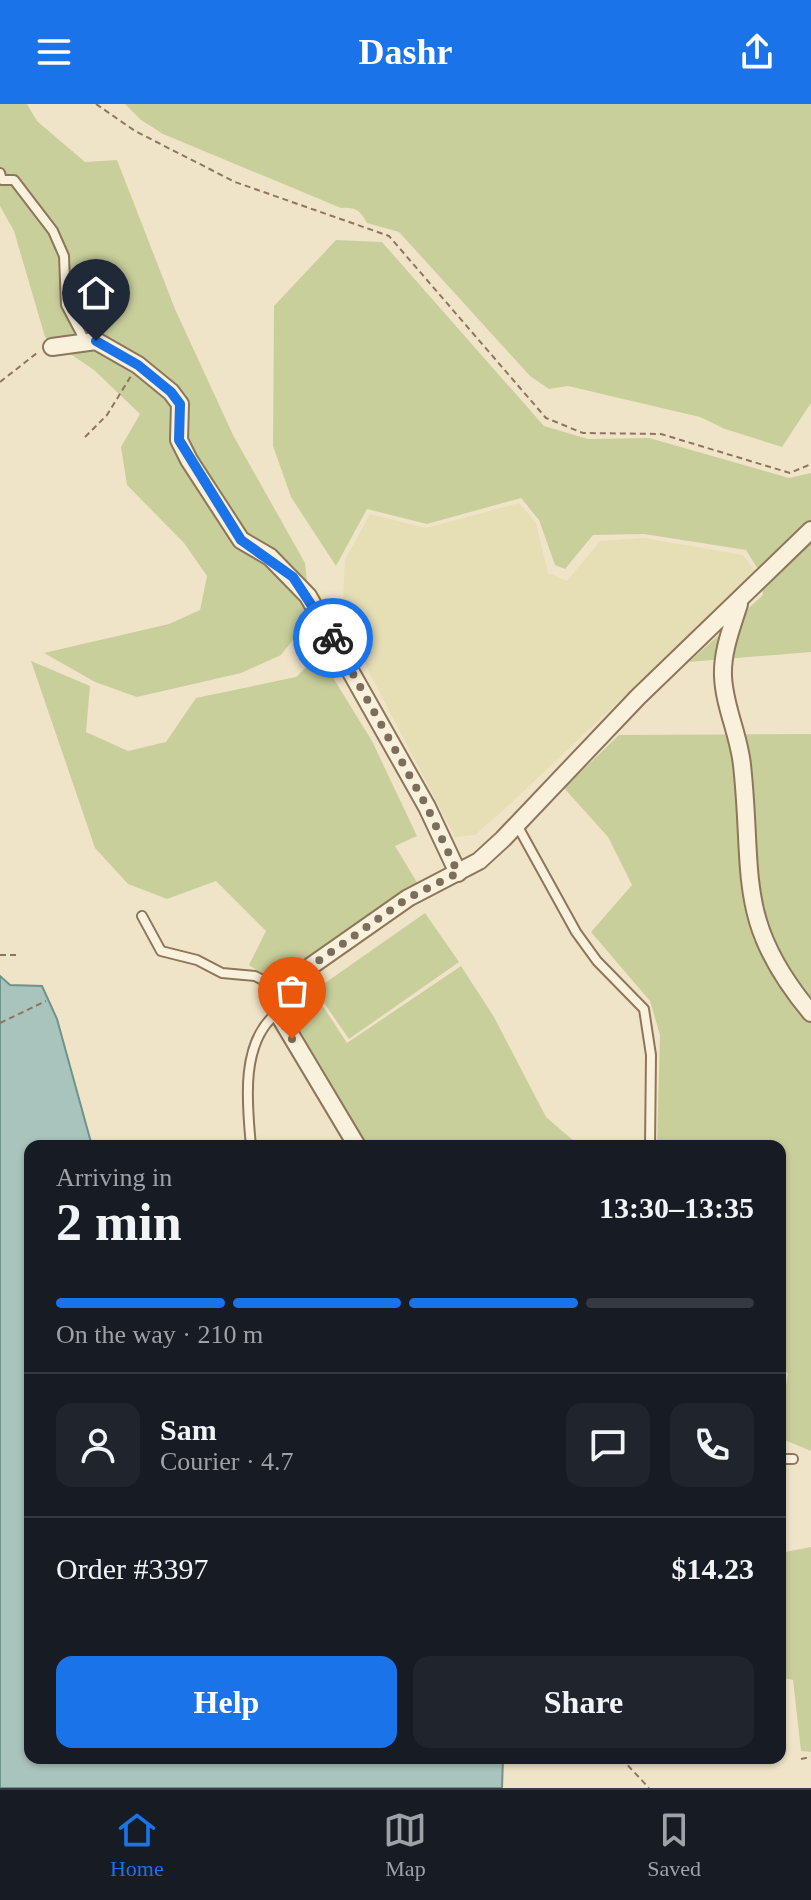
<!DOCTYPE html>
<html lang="en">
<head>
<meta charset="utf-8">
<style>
  :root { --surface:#171b24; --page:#20242c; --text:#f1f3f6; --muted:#9ea1a6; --line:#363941; --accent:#1a73e8 }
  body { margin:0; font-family:"Times New Roman",serif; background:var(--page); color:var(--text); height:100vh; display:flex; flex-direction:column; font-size:30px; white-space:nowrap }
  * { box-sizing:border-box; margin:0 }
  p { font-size:26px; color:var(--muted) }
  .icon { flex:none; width:44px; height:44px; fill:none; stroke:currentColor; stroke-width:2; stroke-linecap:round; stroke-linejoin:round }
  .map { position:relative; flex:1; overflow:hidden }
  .side { position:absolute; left:24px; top:1036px; width:762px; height:624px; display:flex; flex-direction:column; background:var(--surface); border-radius:16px; box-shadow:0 2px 6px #0004 }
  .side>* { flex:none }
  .pin { position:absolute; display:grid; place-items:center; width:68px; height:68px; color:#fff; margin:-82px -34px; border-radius:50% 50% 50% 0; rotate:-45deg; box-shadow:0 0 8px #0007 }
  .pin .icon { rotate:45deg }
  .courier { position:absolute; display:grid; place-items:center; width:80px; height:80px; margin:-40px; border:6px solid #1a73e8; border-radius:50%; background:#fff; color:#222; box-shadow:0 2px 10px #0007 }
  .overview em { font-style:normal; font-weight:700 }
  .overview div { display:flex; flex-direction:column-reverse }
  .overview { display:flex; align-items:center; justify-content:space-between; height:136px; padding:0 32px }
  h1 { font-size:52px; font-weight:700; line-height:60px }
  .bar { display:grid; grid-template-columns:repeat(4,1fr); gap:12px 8px; align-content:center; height:96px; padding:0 32px }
  .bar i { height:10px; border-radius:6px; background:var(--line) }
  .bar .active { background:var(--accent) }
  .bar p { grid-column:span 4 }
  .line { display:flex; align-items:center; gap:20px; padding:0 32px; border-top:2px solid var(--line) }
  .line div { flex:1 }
  .round { display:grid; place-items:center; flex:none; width:84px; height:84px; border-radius:16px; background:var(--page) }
  .cta { display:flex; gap:16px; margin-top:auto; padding:16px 32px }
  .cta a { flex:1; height:92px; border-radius:16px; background:var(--accent); color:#fff; font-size:32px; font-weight:700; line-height:92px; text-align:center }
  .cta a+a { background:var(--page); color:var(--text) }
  header { display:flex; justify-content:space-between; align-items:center; height:104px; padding:0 32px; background:var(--accent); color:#fff; font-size:36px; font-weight:700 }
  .dock { display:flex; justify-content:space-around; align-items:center; height:112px; border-top:2px solid var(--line); background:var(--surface); font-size:22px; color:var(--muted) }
  .dock a { display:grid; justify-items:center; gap:4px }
  .dock .active { color:var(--accent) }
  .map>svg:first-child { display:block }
</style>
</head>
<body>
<header><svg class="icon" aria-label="menu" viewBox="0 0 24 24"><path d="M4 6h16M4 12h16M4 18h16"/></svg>Dashr<svg class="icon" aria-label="share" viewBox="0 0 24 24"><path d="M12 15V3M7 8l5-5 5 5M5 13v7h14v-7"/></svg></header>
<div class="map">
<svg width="811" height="1684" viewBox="0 0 811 1684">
  <rect width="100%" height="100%" fill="#f0e4c8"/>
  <!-- farmland -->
  <polygon fill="#e6deb5" points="519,399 536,419 548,469 567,477 600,437 644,434 743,451 756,468 510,700 475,731 455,733 342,516 345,456 370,410 426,424"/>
  <!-- green -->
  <g fill="#c9cf9b">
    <polygon points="0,0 27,0 37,17 85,58 117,56 175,205 233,331 305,459 311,513 281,551 241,569 137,593 95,578 44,549 169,520 200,506 207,472 184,439 127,381 121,343 140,310 94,266 45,233 14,127 0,102"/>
    <path d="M125 0H811V299L782 343 725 325 700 313 568 282 549 285 530 272 399 128 367 119C360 106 355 103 341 104L163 30 141 16Z"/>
    <polygon points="336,136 382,138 544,322 588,335 649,334 789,374 811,369 811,548 689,558 763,491 759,467 746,446 644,430 593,431 565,465 555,461 539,416 521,394 427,420 367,405 336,462 291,393 273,342 274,202"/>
    <polygon points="319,551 372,637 417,732 395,742 418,780 298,864 347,939 461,862 494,913 546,1013 575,1038 605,1042 366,1042 286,908 288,888 249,861 266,827 216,777 167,795 128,780 95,744 31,557 90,582 86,628 128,647 166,638 196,594 296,573"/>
    <polygon points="811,630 811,1347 780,1334 780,1311 788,1270 780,1261 780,1042 657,1042 660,931 650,897 591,828 632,781 608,733 564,684 619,631"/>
    <polygon points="425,809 459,858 349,935 315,886"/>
    <polygon points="811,1443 811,1648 801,1647 793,1576 780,1573 780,1449"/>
  </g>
  <!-- water -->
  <polygon fill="#a9c4bc" stroke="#6f938a" stroke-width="2" points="0,872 10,881 42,882 57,915 92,1042 30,1042 30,1654 503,1654 502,1684 0,1684"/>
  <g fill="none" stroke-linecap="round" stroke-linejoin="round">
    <defs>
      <g id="lane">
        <polyline points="0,69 2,76 14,76 53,127 64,152 66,201 85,237"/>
        <polyline points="517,721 576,828 597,857 644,905 651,951 650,1042"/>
        <polyline points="142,812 161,847 197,856 222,869 255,872 283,886"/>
        <path d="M251 1042C247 1000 240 938 277 909"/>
        <polyline points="780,1355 793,1355"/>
      </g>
      <g id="street">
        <polyline points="52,243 96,237 138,261 171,288 180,300 179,336 189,356 241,436 270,453 308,492 427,703 458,769"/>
        <path d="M739 500C732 523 722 547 723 572 724 602 739 631 742 661 754 770 734 817 811 909"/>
        <polyline points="357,1042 277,908 283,886 301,869 408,794 479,757 503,735 638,593 811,426"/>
      </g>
    </defs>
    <!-- lane casing -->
    <use href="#lane" stroke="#8d765c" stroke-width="12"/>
    <!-- street casing -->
    <use href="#street" stroke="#8d765c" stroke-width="20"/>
    <!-- path -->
    <g stroke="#8d765c" stroke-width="2" stroke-dasharray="6 4" stroke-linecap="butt">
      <polyline points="96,0 135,27 235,78 389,132 546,314 583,329 661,330 790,369 811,360"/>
      <polyline points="0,278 37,249"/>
      <polyline points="85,333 107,311 131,272"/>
      <polyline points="0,851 19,851"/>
      <polyline points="0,919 46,897"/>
      <polyline points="621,1654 649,1684"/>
      <polyline points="801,1655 811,1653"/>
      <polyline points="469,1658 476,1654"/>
    </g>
    <!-- lane -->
    <use href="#lane" stroke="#faf1dc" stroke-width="8"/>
    <!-- street -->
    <use href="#street" stroke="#faf1dc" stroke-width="16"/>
  </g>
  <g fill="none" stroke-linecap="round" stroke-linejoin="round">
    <!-- done -->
    <polyline stroke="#7c6e5b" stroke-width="8" stroke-dasharray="0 14.4" points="292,935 277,908 283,886 301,869 408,794 458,769 427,703 333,534"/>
    <!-- route -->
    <polyline stroke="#1a73e8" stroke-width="10" points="96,237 138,261 171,288 180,300 179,336 241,436 293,473 333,534"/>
  </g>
</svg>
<div class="pin" style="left:292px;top:935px;background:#ea580c"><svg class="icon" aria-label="bag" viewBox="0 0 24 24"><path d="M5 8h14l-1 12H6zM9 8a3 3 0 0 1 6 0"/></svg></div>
<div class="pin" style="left:96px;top:237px;background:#1f2937"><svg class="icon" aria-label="home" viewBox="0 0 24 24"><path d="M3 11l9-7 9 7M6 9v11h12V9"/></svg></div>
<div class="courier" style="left:333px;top:534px"><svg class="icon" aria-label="bike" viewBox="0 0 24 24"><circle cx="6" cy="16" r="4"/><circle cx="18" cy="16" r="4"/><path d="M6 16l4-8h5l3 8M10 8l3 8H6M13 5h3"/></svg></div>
<section class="side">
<div class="overview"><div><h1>2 min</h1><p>Arriving in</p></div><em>13:30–13:35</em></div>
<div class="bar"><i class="active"></i><i class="active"></i><i class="active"></i><i></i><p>On the way · 210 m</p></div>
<div class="line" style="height:144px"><a class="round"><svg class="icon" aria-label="person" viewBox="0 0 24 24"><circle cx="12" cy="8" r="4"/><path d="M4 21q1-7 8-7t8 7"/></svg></a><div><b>Sam</b><p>Courier · 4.7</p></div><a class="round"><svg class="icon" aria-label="chat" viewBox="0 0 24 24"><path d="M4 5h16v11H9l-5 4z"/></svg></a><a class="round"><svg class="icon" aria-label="phone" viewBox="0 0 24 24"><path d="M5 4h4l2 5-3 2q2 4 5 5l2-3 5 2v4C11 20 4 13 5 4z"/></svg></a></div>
<div class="line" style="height:104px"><div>Order #3397</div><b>$14.23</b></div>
<div class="cta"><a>Help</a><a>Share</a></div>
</section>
</div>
<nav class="dock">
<a class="active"><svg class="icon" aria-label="home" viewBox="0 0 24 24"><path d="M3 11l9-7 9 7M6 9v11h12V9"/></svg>Home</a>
<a><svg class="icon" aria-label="map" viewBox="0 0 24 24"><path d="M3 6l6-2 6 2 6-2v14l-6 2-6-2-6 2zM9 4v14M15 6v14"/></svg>Map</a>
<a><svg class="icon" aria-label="saved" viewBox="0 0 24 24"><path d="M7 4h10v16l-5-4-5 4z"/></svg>Saved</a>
</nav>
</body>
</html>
